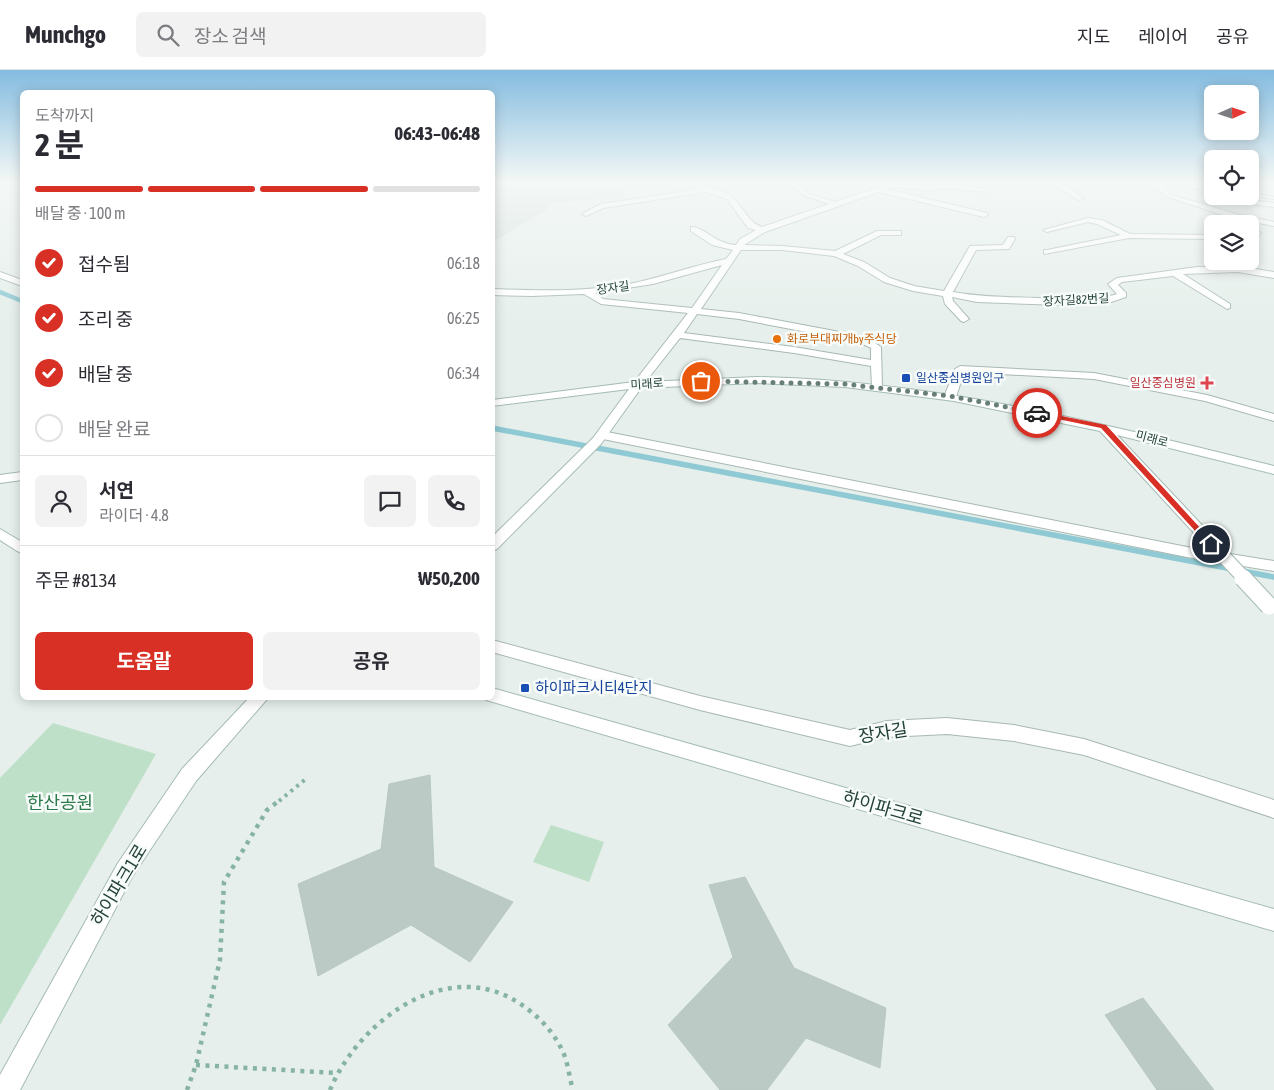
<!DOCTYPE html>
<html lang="ko">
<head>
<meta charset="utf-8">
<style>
  :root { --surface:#fff; --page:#f2f2f3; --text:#2b2b33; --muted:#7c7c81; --line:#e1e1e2; --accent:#d93025 }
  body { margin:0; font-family:"Asap Condensed","Noto Sans KR",sans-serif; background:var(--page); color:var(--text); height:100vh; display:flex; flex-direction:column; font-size:19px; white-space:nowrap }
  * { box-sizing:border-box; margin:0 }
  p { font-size:16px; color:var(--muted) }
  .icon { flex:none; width:28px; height:28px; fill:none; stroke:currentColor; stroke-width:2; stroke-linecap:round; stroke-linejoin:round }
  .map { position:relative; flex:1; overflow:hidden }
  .sheet { position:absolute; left:20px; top:20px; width:475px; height:610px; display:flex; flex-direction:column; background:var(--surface); border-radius:8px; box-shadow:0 2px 12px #0003 }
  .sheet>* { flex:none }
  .needle { width:32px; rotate:87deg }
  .fabs { position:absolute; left:1204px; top:15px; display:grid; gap:10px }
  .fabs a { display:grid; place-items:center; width:55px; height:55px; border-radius:8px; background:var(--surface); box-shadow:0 2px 12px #0003; font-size:25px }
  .pin { position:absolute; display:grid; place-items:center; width:42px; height:42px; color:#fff; margin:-21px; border:2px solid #fff; border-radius:50%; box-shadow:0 1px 5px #0007 }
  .courier { position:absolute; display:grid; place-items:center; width:50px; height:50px; margin:-25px; border:4px solid #d93025; border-radius:50%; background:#fff; color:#222; box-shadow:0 1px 6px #0007 }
  .overview em { font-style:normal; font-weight:700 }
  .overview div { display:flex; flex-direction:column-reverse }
  .overview { display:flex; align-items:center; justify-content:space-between; height:85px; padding:0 15px }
  h1 { font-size:32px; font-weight:700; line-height:38px }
  .bar { display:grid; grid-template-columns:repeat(4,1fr); gap:8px 5px; align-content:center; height:60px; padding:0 15px }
  .bar i { height:6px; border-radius:4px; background:var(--line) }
  .bar .on { background:var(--accent) }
  .bar p { grid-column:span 4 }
  .line { display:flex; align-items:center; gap:12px; padding:0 15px; border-top:1px solid var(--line) }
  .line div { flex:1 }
  .round { display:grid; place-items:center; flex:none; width:52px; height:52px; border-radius:8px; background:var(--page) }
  ol { padding:0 15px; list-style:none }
  li { display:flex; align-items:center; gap:15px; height:55px }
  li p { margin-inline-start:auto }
  li .icon { padding:5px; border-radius:50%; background:var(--accent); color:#fff; stroke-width:4 }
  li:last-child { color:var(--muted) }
  li i { width:28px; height:28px; border:2px solid var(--line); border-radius:50% }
  .action { display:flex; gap:10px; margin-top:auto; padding:10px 15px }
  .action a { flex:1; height:58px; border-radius:8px; background:var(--accent); color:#fff; font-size:20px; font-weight:700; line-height:58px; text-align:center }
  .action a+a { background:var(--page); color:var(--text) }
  header { display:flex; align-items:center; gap:30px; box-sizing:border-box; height:70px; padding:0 25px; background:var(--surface); border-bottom:1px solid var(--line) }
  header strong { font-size:24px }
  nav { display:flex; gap:28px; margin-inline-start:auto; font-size:18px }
  .search { width:350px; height:45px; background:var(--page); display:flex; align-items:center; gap:12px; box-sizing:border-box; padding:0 18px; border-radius:8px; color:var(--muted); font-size:19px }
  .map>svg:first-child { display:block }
</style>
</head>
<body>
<header>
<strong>Munchgo</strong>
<div class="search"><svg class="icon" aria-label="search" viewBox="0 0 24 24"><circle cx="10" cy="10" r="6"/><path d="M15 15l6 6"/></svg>장소 검색</div>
<nav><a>지도</a><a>레이어</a><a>공유</a></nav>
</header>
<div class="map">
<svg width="1274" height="1020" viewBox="0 0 1274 1020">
  <rect width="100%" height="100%" fill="#e6efeb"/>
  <!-- built -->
  <polygon fill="#d4dfda" points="493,112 641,112 645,116 624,118 626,127 549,133 548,139 493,172"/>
  <!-- green -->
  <g fill="#bfe0c8">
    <polygon points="53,653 156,684 0,955 0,708"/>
    <polygon points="551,755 604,772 589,812 533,792"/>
  </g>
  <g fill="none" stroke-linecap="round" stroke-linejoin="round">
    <!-- stream-far1 -->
    <polyline stroke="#8ec9d4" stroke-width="4.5" points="0,222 22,231"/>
    <!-- stream -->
    <polyline stroke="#8ec9d4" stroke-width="5.5" points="492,358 1274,507"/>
  </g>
  <!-- building -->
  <g fill="#bbcac4" stroke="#b8c9c2">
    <polygon points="430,705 434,797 513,832 470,892 411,855 318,906 298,814 381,779 389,714"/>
    <polygon points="745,807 794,898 886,938 880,998 806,968 767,1020 720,1020 668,955 733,887 709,815"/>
    <polygon points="1143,928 1214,1020 1157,1020 1105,945"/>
  </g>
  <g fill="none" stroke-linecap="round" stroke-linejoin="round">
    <defs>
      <polygon id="lane" points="1250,123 1274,127 1274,129 1250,125"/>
      <g id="street">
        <path d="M684 112C695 112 724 120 732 127 744 137 747 152 762 157L829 134 803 125 795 117 782 114 781 112 799 114 807 123 835 132 893 112 929 116 950 114 989 119V121L987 122 950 118 929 120 893 117 886 119 987 143 988 145 984 147 879 122 765 162 744 175 782 176 835 181 877 161H901V165H881L843 184 864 192 890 208 914 216 944 221 970 176 1003 175 1008 167H1014L1015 169 1009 179 976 180 953 222C981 227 1008 227 1037 228 1063 229 1092 232 1117 224L1108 214 1117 208 1197 197 1238 196 1274 202V208L1238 202 1183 204 1230 234V238L1227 239 1173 206 1122 212 1118 215 1126 223V227L1105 234 1062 235 977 232 952 227 953 231 969 249 964 252 961 251 945 234 943 226 913 221 884 212 858 196 834 186 782 180H741L701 239 739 243 866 267 881 277 882 317 877 320 872 317 871 296 794 283 680 268 643 315H635L634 313 635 311 688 243 601 234 584 224 532 226 492 225V219C540 221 587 222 634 213 665 206 695 195 726 189L733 180 712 175 691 161V157C703 156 716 174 736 175L740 169 756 160 748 158 727 129 706 122 603 138 586 146 582 144 601 134 699 119ZM722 195 692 238 603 229 595 223 653 214ZM697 244 739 249 859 272 871 278V290L794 277 684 263Z"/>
        <path d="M1048 112C1061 112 1074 120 1084 129L1078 130Z"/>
        <polygon points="1158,112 1164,112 1165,120 1172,125 1236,144 1274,152 1274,156 1232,148 1168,127 1159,121"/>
        <path d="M1173 112C1186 112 1201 113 1212 119V123Z"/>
        <polygon points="1219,126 1274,133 1274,137 1229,131"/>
        <polygon points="1088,148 1102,150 1130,164 1212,165 1212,169 1129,168 1044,184 1044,180 1047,180 1121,165 1097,154 1088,152 1047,162 1043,160"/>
        <polygon points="1250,155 1261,163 1257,168 1250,168 1250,164 1252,163 1250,161"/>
        <polygon points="0,202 22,210 22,216 0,208"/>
        <polygon points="960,296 1094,303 1207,325 1274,344 1274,351 1205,331 1094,309 964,302 956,327 954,329 946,329 944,327 955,299"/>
        <polygon points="602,361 1187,477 1274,491 1274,501 1187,487 598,368 596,365 598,362"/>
        <polygon points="492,570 700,626 850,660 887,651 947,648 1014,655 1084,669 1274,730 1274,748 1084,685 1014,671 947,664 887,667 850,676 700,640 492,582"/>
      </g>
      <g id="secondary">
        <path d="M757 307C937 311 1100 353 1274 396V404L1117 365 1216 470 1218 473 1216 476H1206L1100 361 954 331 845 317 757 313 641 318 601 374 497 479 492 481V467L593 368 629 319 492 336V330L634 312 639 310 644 312Z"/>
        <polygon points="22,402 22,410 0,413 0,405"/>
        <polygon points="0,459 22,472 22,483 17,481 0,470"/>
        <polygon points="492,618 1274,839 1274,861 486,630 485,628 492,628"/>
        <polygon points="249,628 268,628 196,711 132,807 20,1020 0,1020 0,1005 118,793 182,699"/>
      </g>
    </defs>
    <!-- lane casing -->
    <use href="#lane" stroke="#a8b8b2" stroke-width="2"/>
    <!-- street casing -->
    <use href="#street" stroke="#a8b8b2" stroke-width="2"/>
    <!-- secondary casing -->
    <use href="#secondary" stroke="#a4bbb3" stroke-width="2"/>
    <!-- path-far1 -->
    <polyline stroke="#86b3a5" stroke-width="4" stroke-dasharray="3 4.5" stroke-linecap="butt" points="279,731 307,708"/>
    <!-- path -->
    <g stroke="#86b3a5" stroke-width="4.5" stroke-dasharray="4 5.5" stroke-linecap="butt">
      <polyline points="196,995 337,1003"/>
      <polyline points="187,1020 196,995 220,890 224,812 267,740 280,730"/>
      <path d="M330 1020C359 950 449 884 522 935 538 946 553 961 562 980 568 991 569 1007 573 1020"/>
    </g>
    <!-- lane -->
    <use href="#lane" fill="#fff" fill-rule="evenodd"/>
    <!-- street -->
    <use href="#street" fill="#fff" fill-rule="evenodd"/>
    <!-- secondary -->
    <use href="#secondary" fill="#fff" fill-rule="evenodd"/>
    <defs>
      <polyline id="secondary-bridge-far1" points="1211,473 1245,509"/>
      <polyline id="secondary-bridge" points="1243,508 1269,536"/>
    </defs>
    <!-- secondary-bridge-far1 casing -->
    <use href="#secondary-bridge-far1" stroke="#a4bbb3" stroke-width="15" stroke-linecap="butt"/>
    <!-- secondary-bridge casing -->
    <use href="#secondary-bridge" stroke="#a4bbb3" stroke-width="19" stroke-linecap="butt"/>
    <!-- secondary-bridge-far1 -->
    <use href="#secondary-bridge-far1" stroke="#fff" stroke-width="13"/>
    <!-- secondary-bridge -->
    <use href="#secondary-bridge" stroke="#fff" stroke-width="17"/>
  </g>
  <!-- sky -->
  <linearGradient id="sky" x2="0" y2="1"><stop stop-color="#84bce0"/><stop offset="0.44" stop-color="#f4f8f6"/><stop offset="1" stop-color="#f4f8f6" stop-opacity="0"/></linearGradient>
  <rect width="1274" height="255" fill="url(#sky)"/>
  <!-- route -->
  <polygon fill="#d93025" points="1037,341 1106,355 1213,472 1213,475 1208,475 1101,358 1034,344 1033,343"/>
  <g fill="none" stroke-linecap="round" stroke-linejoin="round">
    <!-- done -->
    <polyline stroke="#687f78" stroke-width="5" stroke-dasharray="0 9" points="701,311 844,314 950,326 1037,343"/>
  </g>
  <!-- markers -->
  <circle fill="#e8710a" stroke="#f7fbf9" stroke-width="2" cx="777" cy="269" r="5"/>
  <g fill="#1a4fb4" stroke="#f7fbf9" stroke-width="2">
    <rect x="901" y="303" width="10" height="10" rx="2.5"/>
    <rect x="520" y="613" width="10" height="10" rx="2.5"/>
  </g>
  <path fill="#e0444e" stroke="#f7fbf9" stroke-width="2" d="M1204.5 305.5h5v5h5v5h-5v5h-5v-5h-5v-5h5z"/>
  <g text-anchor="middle" stroke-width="5" stroke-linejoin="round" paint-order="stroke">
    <!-- far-street labels -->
    <g font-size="12" fill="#24423a" stroke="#f7fbf9">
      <text transform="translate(613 218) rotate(-8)" y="4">장자길</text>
      <text transform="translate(1076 230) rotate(-3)" y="4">장자길82번길</text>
      <text transform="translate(647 314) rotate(-4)" y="4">미래로</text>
      <text transform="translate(1152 369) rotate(15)" y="4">미래로</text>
    </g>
    <!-- far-food labels -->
    <g font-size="12" fill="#c56008" stroke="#f7fbf9" text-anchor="start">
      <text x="787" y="273">화로부대찌개by주식당</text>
    </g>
    <!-- far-transit labels -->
    <g font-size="12" fill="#164399" stroke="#f7fbf9" text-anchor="start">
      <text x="916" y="312">일산중심병원입구</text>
    </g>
    <!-- far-health labels -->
    <g font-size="12" fill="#be3a42" stroke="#f7fbf9" text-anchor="end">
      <text x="1196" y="317">일산중심병원</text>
    </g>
    <!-- transit labels -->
    <g font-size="15" fill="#164399" stroke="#f7fbf9" text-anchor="start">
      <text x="535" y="623">하이파크시티4단지</text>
    </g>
    <!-- near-street labels -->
    <g font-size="18" fill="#24423a" stroke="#f7fbf9">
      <text transform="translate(883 663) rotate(-9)" y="6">장자길</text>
      <text transform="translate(883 738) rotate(16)" y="6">하이파크로</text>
      <text transform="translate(119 815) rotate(-59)" y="6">하이파크1로</text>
    </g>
    <!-- near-park labels -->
    <g font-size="18" fill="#2d7a4b" stroke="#f7fbf9">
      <text x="60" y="739">한산공원</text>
    </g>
  </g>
</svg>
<div class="fabs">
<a><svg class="needle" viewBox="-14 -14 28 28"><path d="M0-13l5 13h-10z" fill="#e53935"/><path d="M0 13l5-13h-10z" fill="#7c7c81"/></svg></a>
<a><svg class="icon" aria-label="locate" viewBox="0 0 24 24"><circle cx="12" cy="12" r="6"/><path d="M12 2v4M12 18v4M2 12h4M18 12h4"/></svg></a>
<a><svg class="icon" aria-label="layers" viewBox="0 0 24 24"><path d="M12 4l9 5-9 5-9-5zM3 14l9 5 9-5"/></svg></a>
</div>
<div class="pin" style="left:701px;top:311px;background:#ea580c"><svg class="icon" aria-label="bag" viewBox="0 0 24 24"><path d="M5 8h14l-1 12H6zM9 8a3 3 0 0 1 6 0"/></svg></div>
<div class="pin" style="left:1211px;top:474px;background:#1f2937"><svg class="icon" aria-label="home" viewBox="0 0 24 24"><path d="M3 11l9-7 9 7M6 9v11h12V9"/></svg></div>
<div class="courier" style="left:1037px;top:343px"><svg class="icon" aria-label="car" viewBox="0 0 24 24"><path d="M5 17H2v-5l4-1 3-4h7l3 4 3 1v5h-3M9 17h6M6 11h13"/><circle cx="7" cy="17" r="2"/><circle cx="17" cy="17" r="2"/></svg></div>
<section class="sheet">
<div class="overview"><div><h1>2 분</h1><p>도착까지</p></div><em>06:43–06:48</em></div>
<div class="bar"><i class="on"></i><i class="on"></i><i class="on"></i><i></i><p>배달 중 · 100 m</p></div>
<ol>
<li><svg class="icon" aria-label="check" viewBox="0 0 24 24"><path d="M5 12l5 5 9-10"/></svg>접수됨<p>06:18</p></li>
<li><svg class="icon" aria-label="check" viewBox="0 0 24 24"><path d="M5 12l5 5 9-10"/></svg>조리 중<p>06:25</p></li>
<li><svg class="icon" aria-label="check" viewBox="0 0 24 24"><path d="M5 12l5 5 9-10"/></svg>배달 중<p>06:34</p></li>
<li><i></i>배달 완료</li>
</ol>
<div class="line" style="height:90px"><a class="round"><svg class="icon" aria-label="person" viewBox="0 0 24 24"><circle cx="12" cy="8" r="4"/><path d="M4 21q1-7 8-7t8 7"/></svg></a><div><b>서연</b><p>라이더 · 4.8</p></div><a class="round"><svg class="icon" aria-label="chat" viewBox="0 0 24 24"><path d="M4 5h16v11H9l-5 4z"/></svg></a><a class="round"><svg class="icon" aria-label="phone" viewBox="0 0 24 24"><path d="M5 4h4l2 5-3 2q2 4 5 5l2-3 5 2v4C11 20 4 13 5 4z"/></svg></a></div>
<div class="line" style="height:65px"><div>주문 #8134</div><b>₩50,200</b></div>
<div class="action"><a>도움말</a><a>공유</a></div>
</section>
</div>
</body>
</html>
